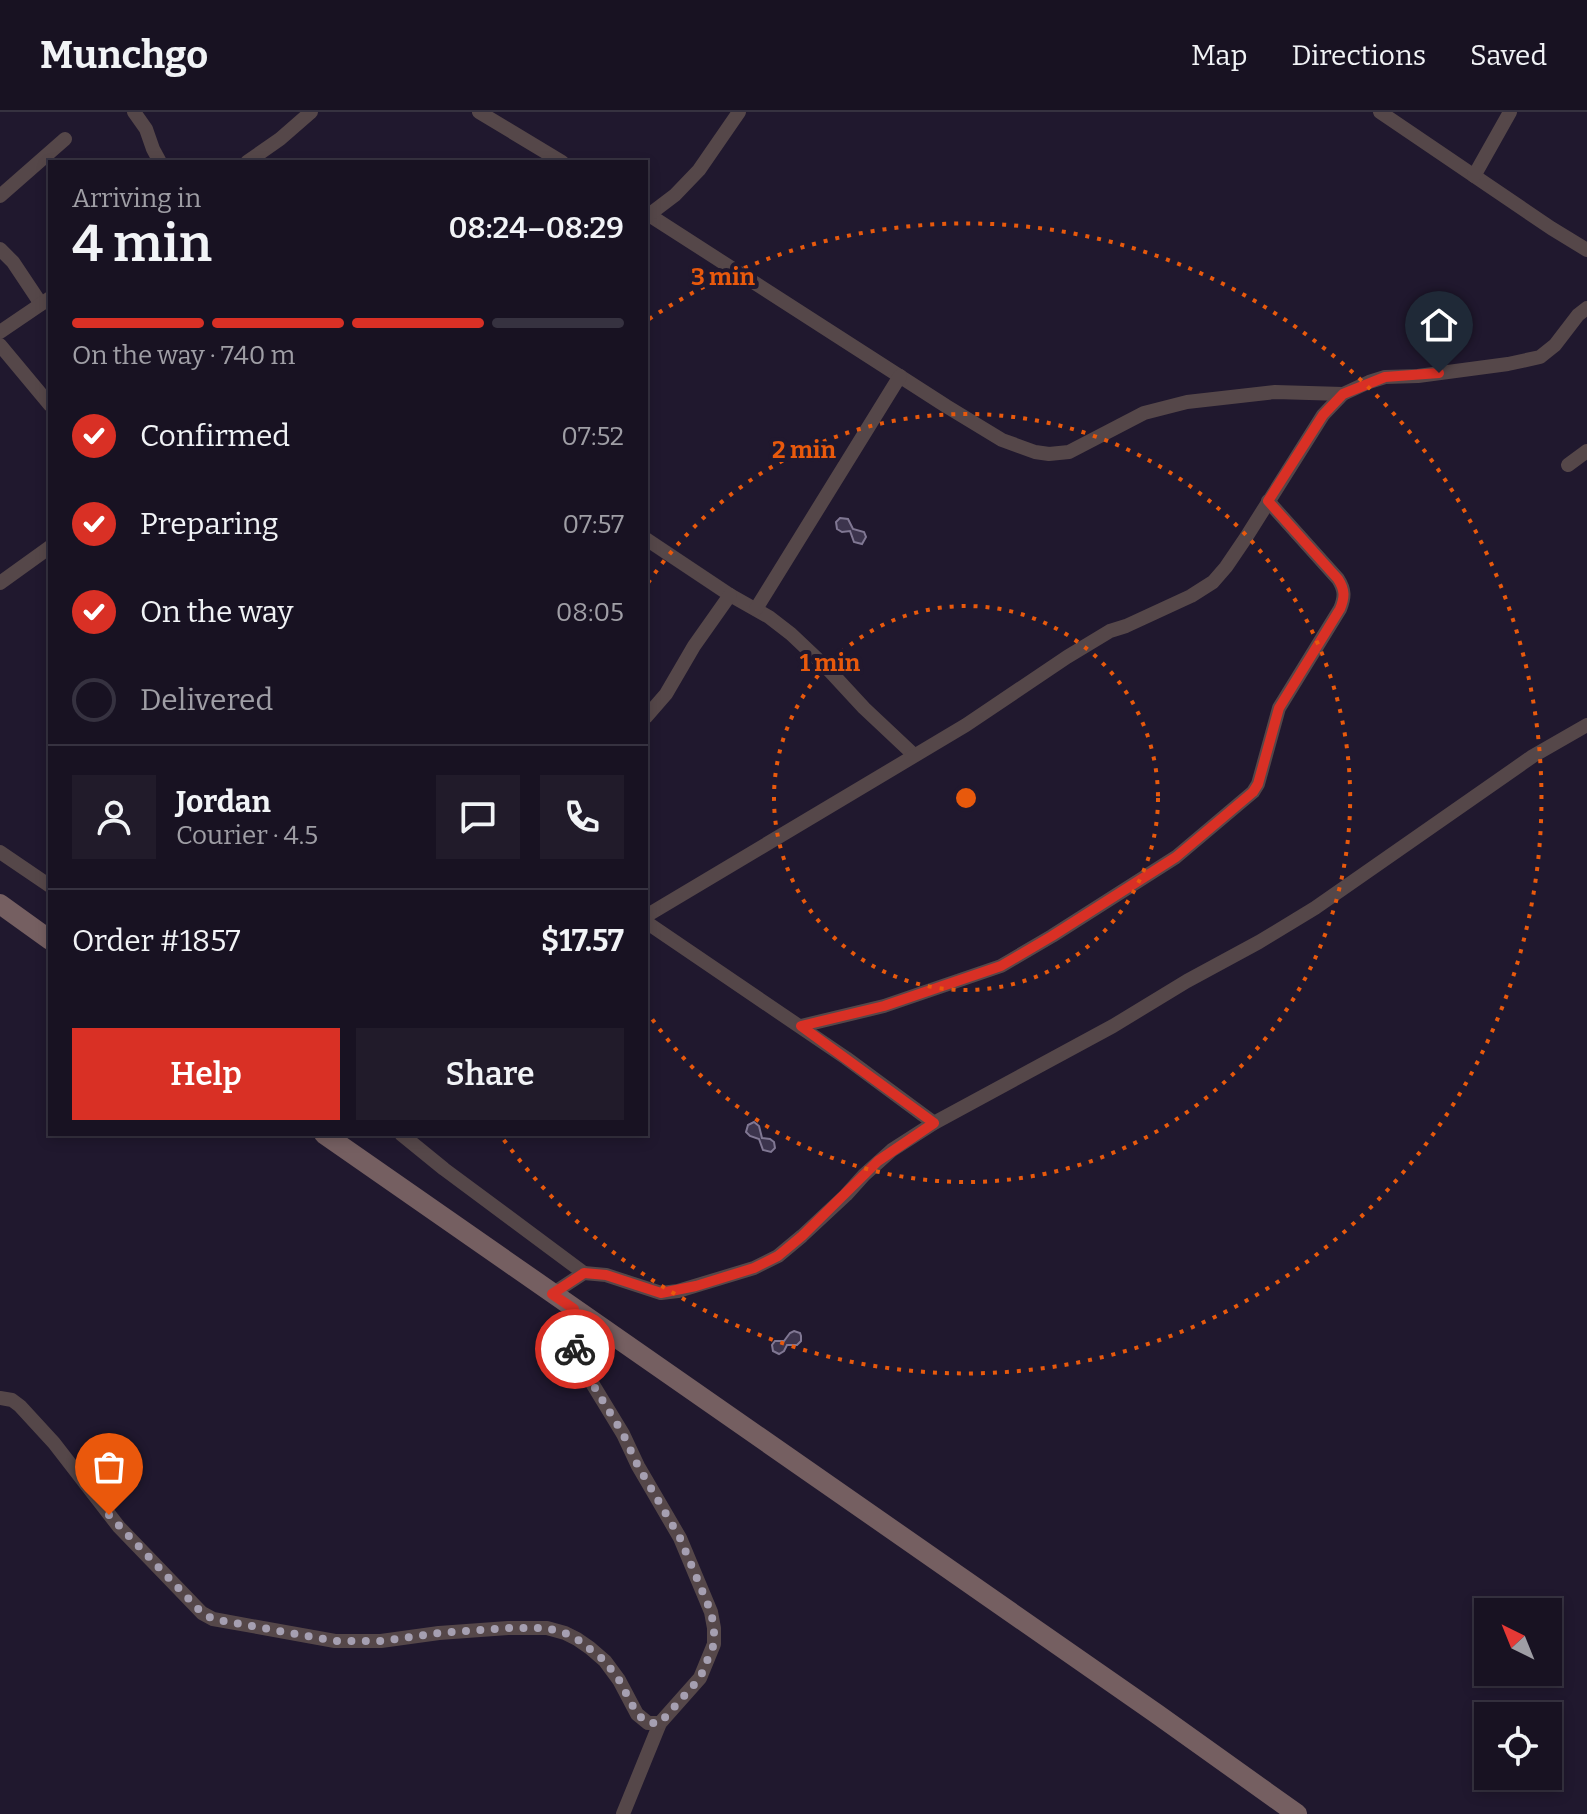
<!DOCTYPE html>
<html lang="en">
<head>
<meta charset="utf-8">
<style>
  :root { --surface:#181222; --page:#211b2a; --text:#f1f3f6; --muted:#9f9ea5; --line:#363240; --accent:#d93025 }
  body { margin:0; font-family:Bitter,serif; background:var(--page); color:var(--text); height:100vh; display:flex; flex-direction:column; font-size:30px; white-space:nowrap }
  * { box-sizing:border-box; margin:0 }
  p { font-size:26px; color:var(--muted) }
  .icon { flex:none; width:44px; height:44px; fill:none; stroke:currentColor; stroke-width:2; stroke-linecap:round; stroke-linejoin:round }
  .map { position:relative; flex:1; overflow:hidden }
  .panel { position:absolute; left:48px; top:48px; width:600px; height:976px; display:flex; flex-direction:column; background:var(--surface); border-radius:0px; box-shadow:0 4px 12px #0003,0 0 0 2px var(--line) }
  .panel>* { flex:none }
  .needle { width:52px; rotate:317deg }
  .controls { position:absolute; left:1474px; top:1486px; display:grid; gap:16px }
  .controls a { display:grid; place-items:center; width:88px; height:88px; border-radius:0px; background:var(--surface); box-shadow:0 4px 12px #0003,0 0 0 2px var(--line); font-size:40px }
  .pin { position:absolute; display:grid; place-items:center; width:68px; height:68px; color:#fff; margin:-82px -34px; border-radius:50% 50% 50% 0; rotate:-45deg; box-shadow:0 0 8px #0007 }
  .pin .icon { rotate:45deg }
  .courier { position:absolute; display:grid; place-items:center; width:80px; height:80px; margin:-40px; border:6px solid #d93025; border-radius:50%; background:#fff; color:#222; box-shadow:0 2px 10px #0007 }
  .head em { font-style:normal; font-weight:600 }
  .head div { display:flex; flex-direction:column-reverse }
  .head { display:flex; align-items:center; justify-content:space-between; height:136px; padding:0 24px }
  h1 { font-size:52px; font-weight:600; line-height:60px }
  .bar { display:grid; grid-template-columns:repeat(4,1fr); gap:12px 8px; align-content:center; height:96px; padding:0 24px }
  .bar i { height:10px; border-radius:6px; background:var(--line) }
  .bar .selected { background:var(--accent) }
  .bar p { grid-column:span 4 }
  .line { display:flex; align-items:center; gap:20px; padding:0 24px; border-top:2px solid var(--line) }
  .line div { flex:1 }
  .round { display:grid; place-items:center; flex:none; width:84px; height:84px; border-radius:0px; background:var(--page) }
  ol { padding:0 24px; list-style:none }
  li { display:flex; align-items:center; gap:24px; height:88px }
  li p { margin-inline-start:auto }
  li .icon { padding:8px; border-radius:50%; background:var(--accent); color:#fff; stroke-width:4 }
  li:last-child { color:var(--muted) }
  li i { width:44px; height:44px; border:4px solid var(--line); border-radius:50% }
  .button { display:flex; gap:16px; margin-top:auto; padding:16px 24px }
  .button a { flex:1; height:92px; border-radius:0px; background:var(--accent); color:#fff; font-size:32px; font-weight:600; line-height:92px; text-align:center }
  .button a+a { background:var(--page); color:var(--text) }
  header { display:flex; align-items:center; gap:48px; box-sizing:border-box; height:112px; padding:0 40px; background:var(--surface); border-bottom:2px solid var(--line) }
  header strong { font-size:38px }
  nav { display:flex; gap:44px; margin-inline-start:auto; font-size:28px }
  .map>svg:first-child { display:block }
</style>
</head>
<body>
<header>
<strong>Munchgo</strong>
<nav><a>Map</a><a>Directions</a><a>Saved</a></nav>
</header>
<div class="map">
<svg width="1587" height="1702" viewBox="0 0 1587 1702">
  <rect width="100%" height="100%" fill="#20182e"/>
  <!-- building -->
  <g fill="#3c344d" stroke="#807793" stroke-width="2">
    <polygon points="840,406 848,407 853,417 864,420 866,425 862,432 854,430 850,419 842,420 837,417 836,410"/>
    <polygon points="754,1010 759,1014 762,1026 770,1027 774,1030 775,1036 771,1040 763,1038 759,1027 750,1024 746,1020 748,1013"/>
    <polygon points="794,1219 800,1221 801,1224 801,1229 797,1233 787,1233 784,1239 779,1242 773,1239 772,1233 775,1229 784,1229 790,1221"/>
  </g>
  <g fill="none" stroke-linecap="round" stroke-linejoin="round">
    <!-- street -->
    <g stroke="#554749" stroke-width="14">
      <polyline points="134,0 146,17 153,37 160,50"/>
      <polyline points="479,0 562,50"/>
      <polyline points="1380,0 1551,116 1587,138"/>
      <polyline points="247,50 280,27 311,0"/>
      <polyline points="1474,64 1510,0"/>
      <polyline points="0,84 65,27"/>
      <polyline points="646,101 946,294 1002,328 1035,340 1049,342 1069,340 1144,301 1187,290 1275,280 1343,282"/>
      <polyline points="646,105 675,83 699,58 739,0"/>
      <polyline points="0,137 13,150 41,192"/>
      <polyline points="0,220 50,186"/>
      <polyline points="0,233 50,293"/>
      <polyline points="1568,353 1587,339"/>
      <polyline points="646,427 730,483 769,505 791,522 827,556 864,596 914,643"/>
      <polyline points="0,471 50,435"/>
      <polyline points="756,497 900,264"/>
      <polyline points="646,605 666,582 694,534 730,483"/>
      <polyline points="0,740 50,774"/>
      <polyline points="646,804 966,613 1067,545 1110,519 1126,514 1191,484 1213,470 1226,455 1245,427 1323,303 1343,282 1369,270 1385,265 1418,264 1508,252 1540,245 1555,233 1578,203 1587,196"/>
      <polyline points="646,810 846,946 934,1011"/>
      <path d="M801 914 884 894 1001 854 1052 824 1176 745 1253 680 1258 672 1279 596 1340 497C1345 485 1345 478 1338 467L1268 389"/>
      <polyline points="401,1022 444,1057 584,1161"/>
      <polyline points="552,1182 584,1161 606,1163 661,1181 678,1179 754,1156 778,1144 802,1124 846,1083 864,1063 892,1038 934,1011 1113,914 1187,869 1259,830 1315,796 1533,644 1587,613"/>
      <polyline points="574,1197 573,1230 581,1253 623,1322 638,1354 680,1426 711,1500 714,1516 714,1532 700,1566 660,1611 623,1702"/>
      <polyline points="0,1286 12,1288 20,1294 54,1331 119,1415 202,1501 213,1507 335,1529 381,1529 439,1521 508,1516 547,1516 565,1521 577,1527 590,1536 605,1549 619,1568 637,1602 648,1611 660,1611"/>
    </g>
    <!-- secondary -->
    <g stroke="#755f61" stroke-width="20">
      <polyline points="0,792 50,828"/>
      <polyline points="324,1022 1157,1602 1297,1702"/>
    </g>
  </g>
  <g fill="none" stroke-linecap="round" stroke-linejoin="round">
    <!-- done -->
    <polyline stroke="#a59fb1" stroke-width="8" stroke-dasharray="0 14.4" points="109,1403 202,1501 213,1507 335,1529 381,1529 439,1521 508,1516 547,1516 565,1521 577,1527 605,1549 619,1568 637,1602 648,1611 660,1611 700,1566 714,1532 714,1516 711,1500 680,1426 638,1354 623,1322 581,1253 575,1237"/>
    <!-- route -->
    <path stroke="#d93025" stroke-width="10" d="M575 1237 573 1223 574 1197 552 1182 584 1161 606 1163 661 1181 696 1174 754 1156 778 1144 802 1124 878 1049 934 1011 801 914 884 894 1001 854 1052 824 1176 745 1253 680 1258 672 1279 596 1340 497C1345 485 1345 478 1338 467L1268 389 1323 303 1343 282 1385 265 1439 261"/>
  </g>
  <!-- distance rings -->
  <g fill="none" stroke="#e8590c" stroke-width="4" stroke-dasharray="4 8">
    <circle cx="966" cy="686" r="192"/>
    <path d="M648 471A384 384 0 1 1 648 901"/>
    <path d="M649 207A575 575 0 1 1 501 1024"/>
  </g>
  <circle cx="966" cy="686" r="12" fill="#e8590c" stroke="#20182e" stroke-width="4"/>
  <g font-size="24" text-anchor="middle" font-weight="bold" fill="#e8590c" stroke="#20182e" stroke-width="8" stroke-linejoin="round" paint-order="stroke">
    <text x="723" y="173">3 min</text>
    <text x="804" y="346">2 min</text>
    <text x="830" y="559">1 min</text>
  </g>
</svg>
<div class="controls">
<a><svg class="needle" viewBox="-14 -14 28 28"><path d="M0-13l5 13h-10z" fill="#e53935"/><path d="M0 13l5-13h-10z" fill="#9f9ea5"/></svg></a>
<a><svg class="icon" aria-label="locate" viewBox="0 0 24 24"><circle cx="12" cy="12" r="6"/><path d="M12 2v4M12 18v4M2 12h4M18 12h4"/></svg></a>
</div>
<div class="pin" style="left:109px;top:1403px;background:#ea580c"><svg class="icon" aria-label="bag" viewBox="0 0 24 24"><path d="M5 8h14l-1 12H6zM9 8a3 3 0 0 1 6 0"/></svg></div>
<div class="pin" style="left:1439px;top:261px;background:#1f2937"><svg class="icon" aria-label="home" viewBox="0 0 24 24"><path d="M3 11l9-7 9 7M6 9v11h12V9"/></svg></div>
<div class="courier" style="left:575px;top:1237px"><svg class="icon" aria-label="bike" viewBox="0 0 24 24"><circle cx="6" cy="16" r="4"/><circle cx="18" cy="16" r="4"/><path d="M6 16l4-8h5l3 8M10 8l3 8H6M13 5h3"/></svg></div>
<section class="panel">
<div class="head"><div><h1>4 min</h1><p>Arriving in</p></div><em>08:24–08:29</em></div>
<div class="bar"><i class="selected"></i><i class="selected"></i><i class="selected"></i><i></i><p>On the way · 740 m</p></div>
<ol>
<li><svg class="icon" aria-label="check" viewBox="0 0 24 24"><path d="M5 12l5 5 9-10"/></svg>Confirmed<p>07:52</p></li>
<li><svg class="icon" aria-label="check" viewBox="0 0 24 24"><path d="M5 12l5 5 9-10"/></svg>Preparing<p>07:57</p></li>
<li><svg class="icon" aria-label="check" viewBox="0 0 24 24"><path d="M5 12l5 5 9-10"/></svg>On the way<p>08:05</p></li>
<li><i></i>Delivered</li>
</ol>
<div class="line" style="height:144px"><a class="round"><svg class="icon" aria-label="person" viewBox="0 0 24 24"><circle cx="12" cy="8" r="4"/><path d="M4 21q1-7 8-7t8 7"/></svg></a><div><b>Jordan</b><p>Courier · 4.5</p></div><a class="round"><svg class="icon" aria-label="chat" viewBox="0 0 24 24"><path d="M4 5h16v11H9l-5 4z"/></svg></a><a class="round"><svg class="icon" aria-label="phone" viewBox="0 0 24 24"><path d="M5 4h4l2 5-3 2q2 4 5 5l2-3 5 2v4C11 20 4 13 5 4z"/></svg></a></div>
<div class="line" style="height:104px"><div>Order #1857</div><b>$17.57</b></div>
<div class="button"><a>Help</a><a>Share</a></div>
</section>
</div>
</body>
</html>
